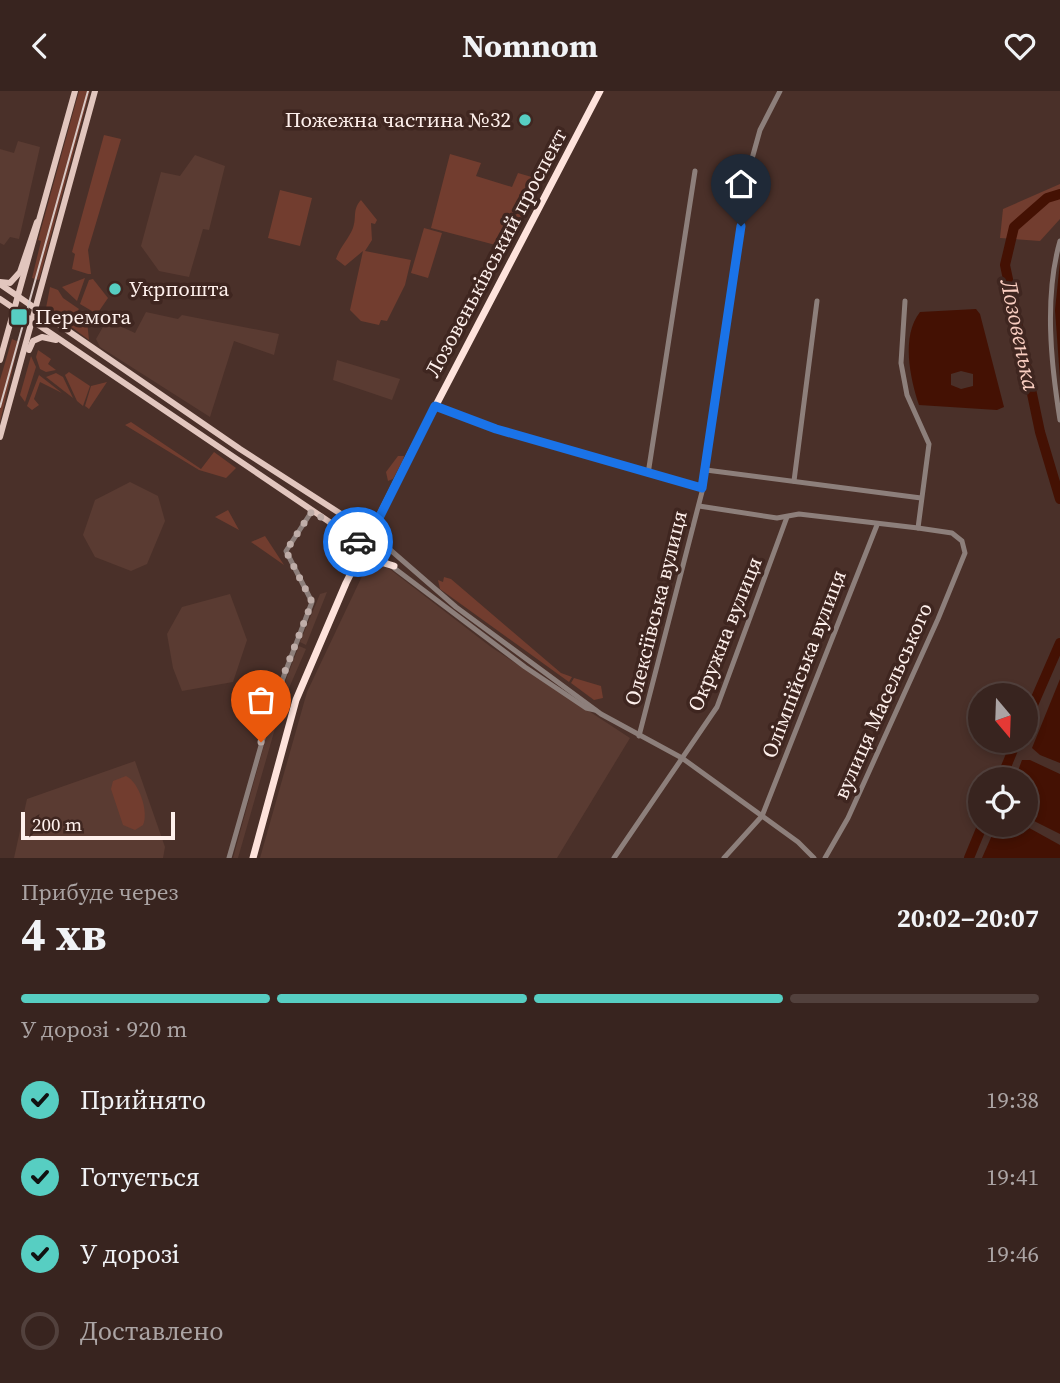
<!DOCTYPE html>
<html lang="uk">
<head>
<meta charset="utf-8">
<style>
  :root { --surface:#38241f; --page:#3f2c28; --text:#f1f3f6; --muted:#aba4a4; --line:#52413d; --accent:#57cec2 }
  body { margin:0; font-family:"Source Serif 4",serif; background:var(--page); color:var(--text); height:100vh; display:flex; flex-direction:column; font-size:26px; white-space:nowrap }
  * { box-sizing:border-box; margin:0 }
  p { font-size:23px; color:var(--muted) }
  .icon { flex:none; width:38px; height:38px; fill:none; stroke:currentColor; stroke-width:2; stroke-linecap:round; stroke-linejoin:round }
  .map { position:relative; height:767px; overflow:hidden }
  .side { display:flex; flex-direction:column; background:var(--surface); flex:1 }
  .side>* { flex:none }
  .needle { width:46px; rotate:161deg }
  .buttons { position:absolute; left:968px; top:592px; display:grid; gap:14px }
  .buttons a { display:grid; place-items:center; width:70px; height:70px; border-radius:50%; background:var(--surface); box-shadow:0 4px 10px #0003,0 0 0 2px var(--line); font-size:35px }
  .scale { position:absolute; left:21px; bottom:18px; width:154px; box-sizing:border-box; padding-left:7px; border:4px solid #fef0ec; border-top:0; font-size:19px; line-height:24px; white-space:nowrap; color:#fef0ec; -webkit-text-stroke:5px #3f2620; paint-order:stroke }
  .pin { position:absolute; display:grid; place-items:center; width:60px; height:60px; color:#fff; margin:-72px -30px; border-radius:50% 50% 50% 0; rotate:-45deg; box-shadow:0 0 7px #0007 }
  .pin .icon { rotate:45deg }
  .courier { position:absolute; display:grid; place-items:center; width:70px; height:70px; margin:-35px; border:5px solid #1a73e8; border-radius:50%; background:#fff; color:#222; box-shadow:0 2px 9px #0007 }
  .head em { font-style:normal; font-weight:700 }
  .head div { display:flex; flex-direction:column-reverse }
  .head { display:flex; align-items:center; justify-content:space-between; height:119px; padding:0 21px }
  h1 { font-size:46px; font-weight:700; line-height:52px }
  .bar { display:grid; grid-template-columns:repeat(4,1fr); gap:10px 7px; align-content:center; height:84px; padding:0 21px }
  .bar i { height:9px; border-radius:5px; background:var(--line) }
  .bar .current { background:var(--accent) }
  .bar p { grid-column:span 4 }
  ol { padding:0 21px; list-style:none }
  li { display:flex; align-items:center; gap:21px; height:77px }
  li p { margin-inline-start:auto }
  li .icon { padding:7px; border-radius:50%; background:var(--accent); color:#111; stroke-width:4 }
  li:last-child { color:var(--muted) }
  li i { width:38px; height:38px; border:4px solid var(--line); border-radius:50% }
  header { display:flex; justify-content:space-between; align-items:center; height:91px; padding:0 21px; background:var(--surface); font-size:32px; font-weight:700 }
  .map>svg:first-child { display:block }
</style>
</head>
<body>
<header><svg class="icon" aria-label="back" viewBox="0 0 24 24"><path d="M15 5l-7 7 7 7"/></svg>Nomnom<svg class="icon" aria-label="heart" viewBox="0 0 24 24"><path d="M12 20l-8-8c-3-5 5-10 8-4 3-6 11-1 8 4z"/></svg></header>
<div class="map">
<svg width="1060" height="767" viewBox="0 0 1060 767">
  <rect width="100%" height="100%" fill="#4a3029"/>
  <!-- built -->
  <g fill="#5a3b32">
    <polygon points="18,50 40,56 19,148 10,146 4,154 0,152 0,58 14,62"/>
    <polygon points="195,64 225,75 209,139 203,138 189,186 159,180 141,155 161,81 180,85"/>
    <polygon points="146,221 178,228 182,224 279,243 274,264 234,250 210,326 100,256 96,248 107,229 135,242"/>
    <polygon points="337,269 400,288 392,309 333,289"/>
    <polygon points="130,391 158,405 165,430 147,473 131,480 95,466 83,444 95,409"/>
    <polygon points="374,473 387,476 491,556 630,647 557,767 260,767 307,601 364,481"/>
    <polygon points="327,501 306,554 300,551 320,503"/>
    <polygon points="230,503 247,549 233,591 182,600 173,577 167,543 182,516"/>
    <polygon points="299,555 306,558 282,613 238,767 233,767 272,625"/>
    <polygon points="135,670 165,756 163,767 14,767 27,708"/>
  </g>
  <!-- green -->
  <g fill="#723d2f">
    <polygon points="79,0 90,0 39,189 32,187 41,150 38,149"/>
    <polygon points="104,44 121,48 88,159 91,183 88,183 72,178 75,163 72,161"/>
    <polygon points="450,63 481,72 476,85 512,96 518,82 542,89 507,157 431,137"/>
    <polygon points="1060,93 1060,128 1040,150 1000,147 1003,118"/>
    <polygon points="280,99 312,107 300,155 268,147"/>
    <path d="M361 109 377 129 375 133 371 132 372 149 365 160 411 169 405 194 387 230 381 229 379 234 361 230 350 219 363 160 345 175 336 168C340 156 348 149 353 137 357 126 352 119 361 109Z"/>
    <polygon points="424,137 442,142 428,187 411,182"/>
    <polygon points="85,187 77,210 62,196"/>
    <polygon points="93,188 108,207 97,223 80,213 89,189"/>
    <polygon points="50,196 58,199 63,207 79,218 76,222 87,230 89,249 46,217"/>
    <polygon points="12,248 19,251 0,331 0,289"/>
    <polygon points="38,259 51,268 48,273 56,279 46,281 40,278 36,266"/>
    <polygon points="31,265 36,276 25,311 20,304"/>
    <polygon points="69,281 90,295 83,315 77,310 65,284"/>
    <polygon points="56,282 63,286 73,307 46,286"/>
    <polygon points="39,284 62,302 40,291 34,308 39,314 32,319 27,315"/>
    <polygon points="107,291 89,318 85,315 91,295"/>
    <polygon points="131,331 201,378 214,361 236,377 226,387 199,379 125,334"/>
    <polygon points="398,365 404,365 403,369 393,388 388,390 386,381"/>
    <polygon points="228,419 239,439 215,426"/>
    <polygon points="265,445 284,474 251,451"/>
    <polygon points="444,486 451,488 561,582 572,586 569,591 440,498 438,489 443,491"/>
    <polygon points="574,587 601,595 603,607 594,609 571,592"/>
    <path d="M126 685C139 691 149 721 143 734L135 739 123 734 111 698 113 690Z"/>
  </g>
  <!-- water -->
  <g fill="#441103" fill-rule="evenodd">
    <polygon points="1060,171 1060,288 1055,219"/>
    <path d="M976 218 980 223 1004 316 997 319 919 314C910 287 901 245 920 221ZM961 280 973 283V295L961 298 951 294V283Z"/>
    <polygon points="1060,588 1060,672 1040,664 1032,657"/>
    <polygon points="1022,669 1030,669 1060,683 1060,743 1026,726 1026,688 1015,688"/>
    <polygon points="997,733 1022,733 1060,754 1060,767 982,767"/>
  </g>
  <g fill="none" stroke-linecap="round" stroke-linejoin="round">
    <!-- river -->
    <g stroke="#441103" stroke-width="10">
      <polyline points="1060,103 1047,107 1014,136 1005,174 1040,341 1060,408"/>
      <polyline points="1026,630 1060,552"/>
      <polyline points="1001,688 1017,649"/>
      <polyline points="969,767 983,733"/>
    </g>
    <!-- minor -->
    <g stroke="#8d7f7b" stroke-width="5">
      <path d="M1060 150C1044 206 1051 273 1060 329"/>
      <polyline points="905,210 901,272 907,304 929,353 918,437"/>
      <polyline points="435,315 497,338 703,397"/>
      <polyline points="706,379 921,407"/>
      <polyline points="648,383 695,80"/>
      <polyline points="794,390 817,210"/>
      <polyline points="699,415 777,427 799,423 918,437 952,442 962,450 965,462 938,528 848,727 825,767"/>
      <polyline points="372,443 456,516 601,623 682,667 798,751 814,767"/>
      <polyline points="365,455 525,576 586,617 595,619"/>
      <polyline points="639,645 703,397 748,82 760,39 780,0"/>
      <polyline points="229,767 272,616 312,511 286,460 312,420"/>
      <polyline points="614,767 717,616 787,426"/>
      <polyline points="724,767 762,725 877,434"/>
    </g>
    <!-- major -->
    <g stroke="#e2c6be" stroke-width="6">
      <polyline points="0,191 10,192 20,181 37,131"/>
      <polyline points="0,193 240,358 372,443"/>
      <polyline points="0,208 365,455"/>
      <polyline points="29,259 33,250 42,246 56,249"/>
      <polyline points="0,269 75,0"/>
      <polyline points="0,346 95,0"/>
    </g>
    <!-- highway -->
    <g stroke="#fee3dc" stroke-width="7">
      <polyline points="355,476 374,469 394,475"/>
      <polyline points="253,767 296,609 346,492 411,362 600,0"/>
    </g>
    <!-- tram -->
    <polyline stroke="#d8c7c3" stroke-width="2" points="0,316 88,0"/>
  </g>
  <g fill="none" stroke-linecap="round" stroke-linejoin="round">
    <!-- done -->
    <polyline stroke="#bfada8" stroke-width="7" stroke-dasharray="0 12.6" points="261,651 285,580 312,511 286,460 312,420 358,451"/>
    <!-- route -->
    <polyline stroke="#1a73e8" stroke-width="9" points="358,451 365,455 435,315 496,338 702,397 741,135"/>
  </g>
  <!-- markers -->
  <g fill="#57cec2" stroke="#3f2620" stroke-width="2.5">
    <circle cx="525" cy="29" r="7"/>
    <circle cx="115" cy="198" r="7"/>
    <rect x="10" y="217" width="18" height="18" rx="3.5"/>
  </g>
  <g text-anchor="middle" stroke-width="7" stroke-linejoin="round" paint-order="stroke">
    <!-- poi labels -->
    <g font-size="21" fill="#fef0ec" stroke="#3f2620" text-anchor="start">
      <text x="511" y="36" text-anchor="end">Пожежна частина №32</text>
      <text x="129" y="205">Укрпошта</text>
      <text x="35" y="233">Перемога</text>
    </g>
    <!-- street labels -->
    <g font-size="21" fill="#fef0ec" stroke="#3f2620">
      <text transform="translate(496 162) rotate(-62)" y="7">Лозовеньківський проспект</text>
      <text transform="translate(656 517) rotate(-76)" y="7">Олексіївська вулиця</text>
      <text transform="translate(725 543) rotate(-68)" y="7">Окружна вулиця</text>
      <text transform="translate(804 573) rotate(-69)" y="7">Олімпійська вулиця</text>
      <text transform="translate(883 610) rotate(-66)" y="7">вулиця Масельського</text>
    </g>
    <!-- water labels -->
    <g font-size="23" font-style="italic" fill="#facec1" stroke="#3f2620">
      <text transform="translate(1020 244) rotate(78)" y="8">Лозовенька</text>
    </g>
  </g>
</svg>
<div class="buttons">
<a><svg class="needle" viewBox="-14 -14 28 28"><path d="M0-13l5 13h-10z" fill="#e53935"/><path d="M0 13l5-13h-10z" fill="#aba4a4"/></svg></a>
<a><svg class="icon" aria-label="locate" viewBox="0 0 24 24"><circle cx="12" cy="12" r="6"/><path d="M12 2v4M12 18v4M2 12h4M18 12h4"/></svg></a>
</div>
<div class="scale">200 m</div>
<div class="pin" style="left:261px;top:651px;background:#ea580c"><svg class="icon" aria-label="bag" viewBox="0 0 24 24"><path d="M5 8h14l-1 12H6zM9 8a3 3 0 0 1 6 0"/></svg></div>
<div class="pin" style="left:741px;top:135px;background:#1f2937"><svg class="icon" aria-label="home" viewBox="0 0 24 24"><path d="M3 11l9-7 9 7M6 9v11h12V9"/></svg></div>
<div class="courier" style="left:358px;top:451px"><svg class="icon" aria-label="car" viewBox="0 0 24 24"><path d="M5 17H2v-5l4-1 3-4h7l3 4 3 1v5h-3M9 17h6M6 11h13"/><circle cx="7" cy="17" r="2"/><circle cx="17" cy="17" r="2"/></svg></div>
</div>
<section class="side">
<div class="head"><div><h1>4 хв</h1><p>Прибуде через</p></div><em>20:02–20:07</em></div>
<div class="bar"><i class="current"></i><i class="current"></i><i class="current"></i><i></i><p>У дорозі · 920 m</p></div>
<ol>
<li><svg class="icon" aria-label="check" viewBox="0 0 24 24"><path d="M5 12l5 5 9-10"/></svg>Прийнято<p>19:38</p></li>
<li><svg class="icon" aria-label="check" viewBox="0 0 24 24"><path d="M5 12l5 5 9-10"/></svg>Готується<p>19:41</p></li>
<li><svg class="icon" aria-label="check" viewBox="0 0 24 24"><path d="M5 12l5 5 9-10"/></svg>У дорозі<p>19:46</p></li>
<li><i></i>Доставлено</li>
</ol>
</section>
</body>
</html>
